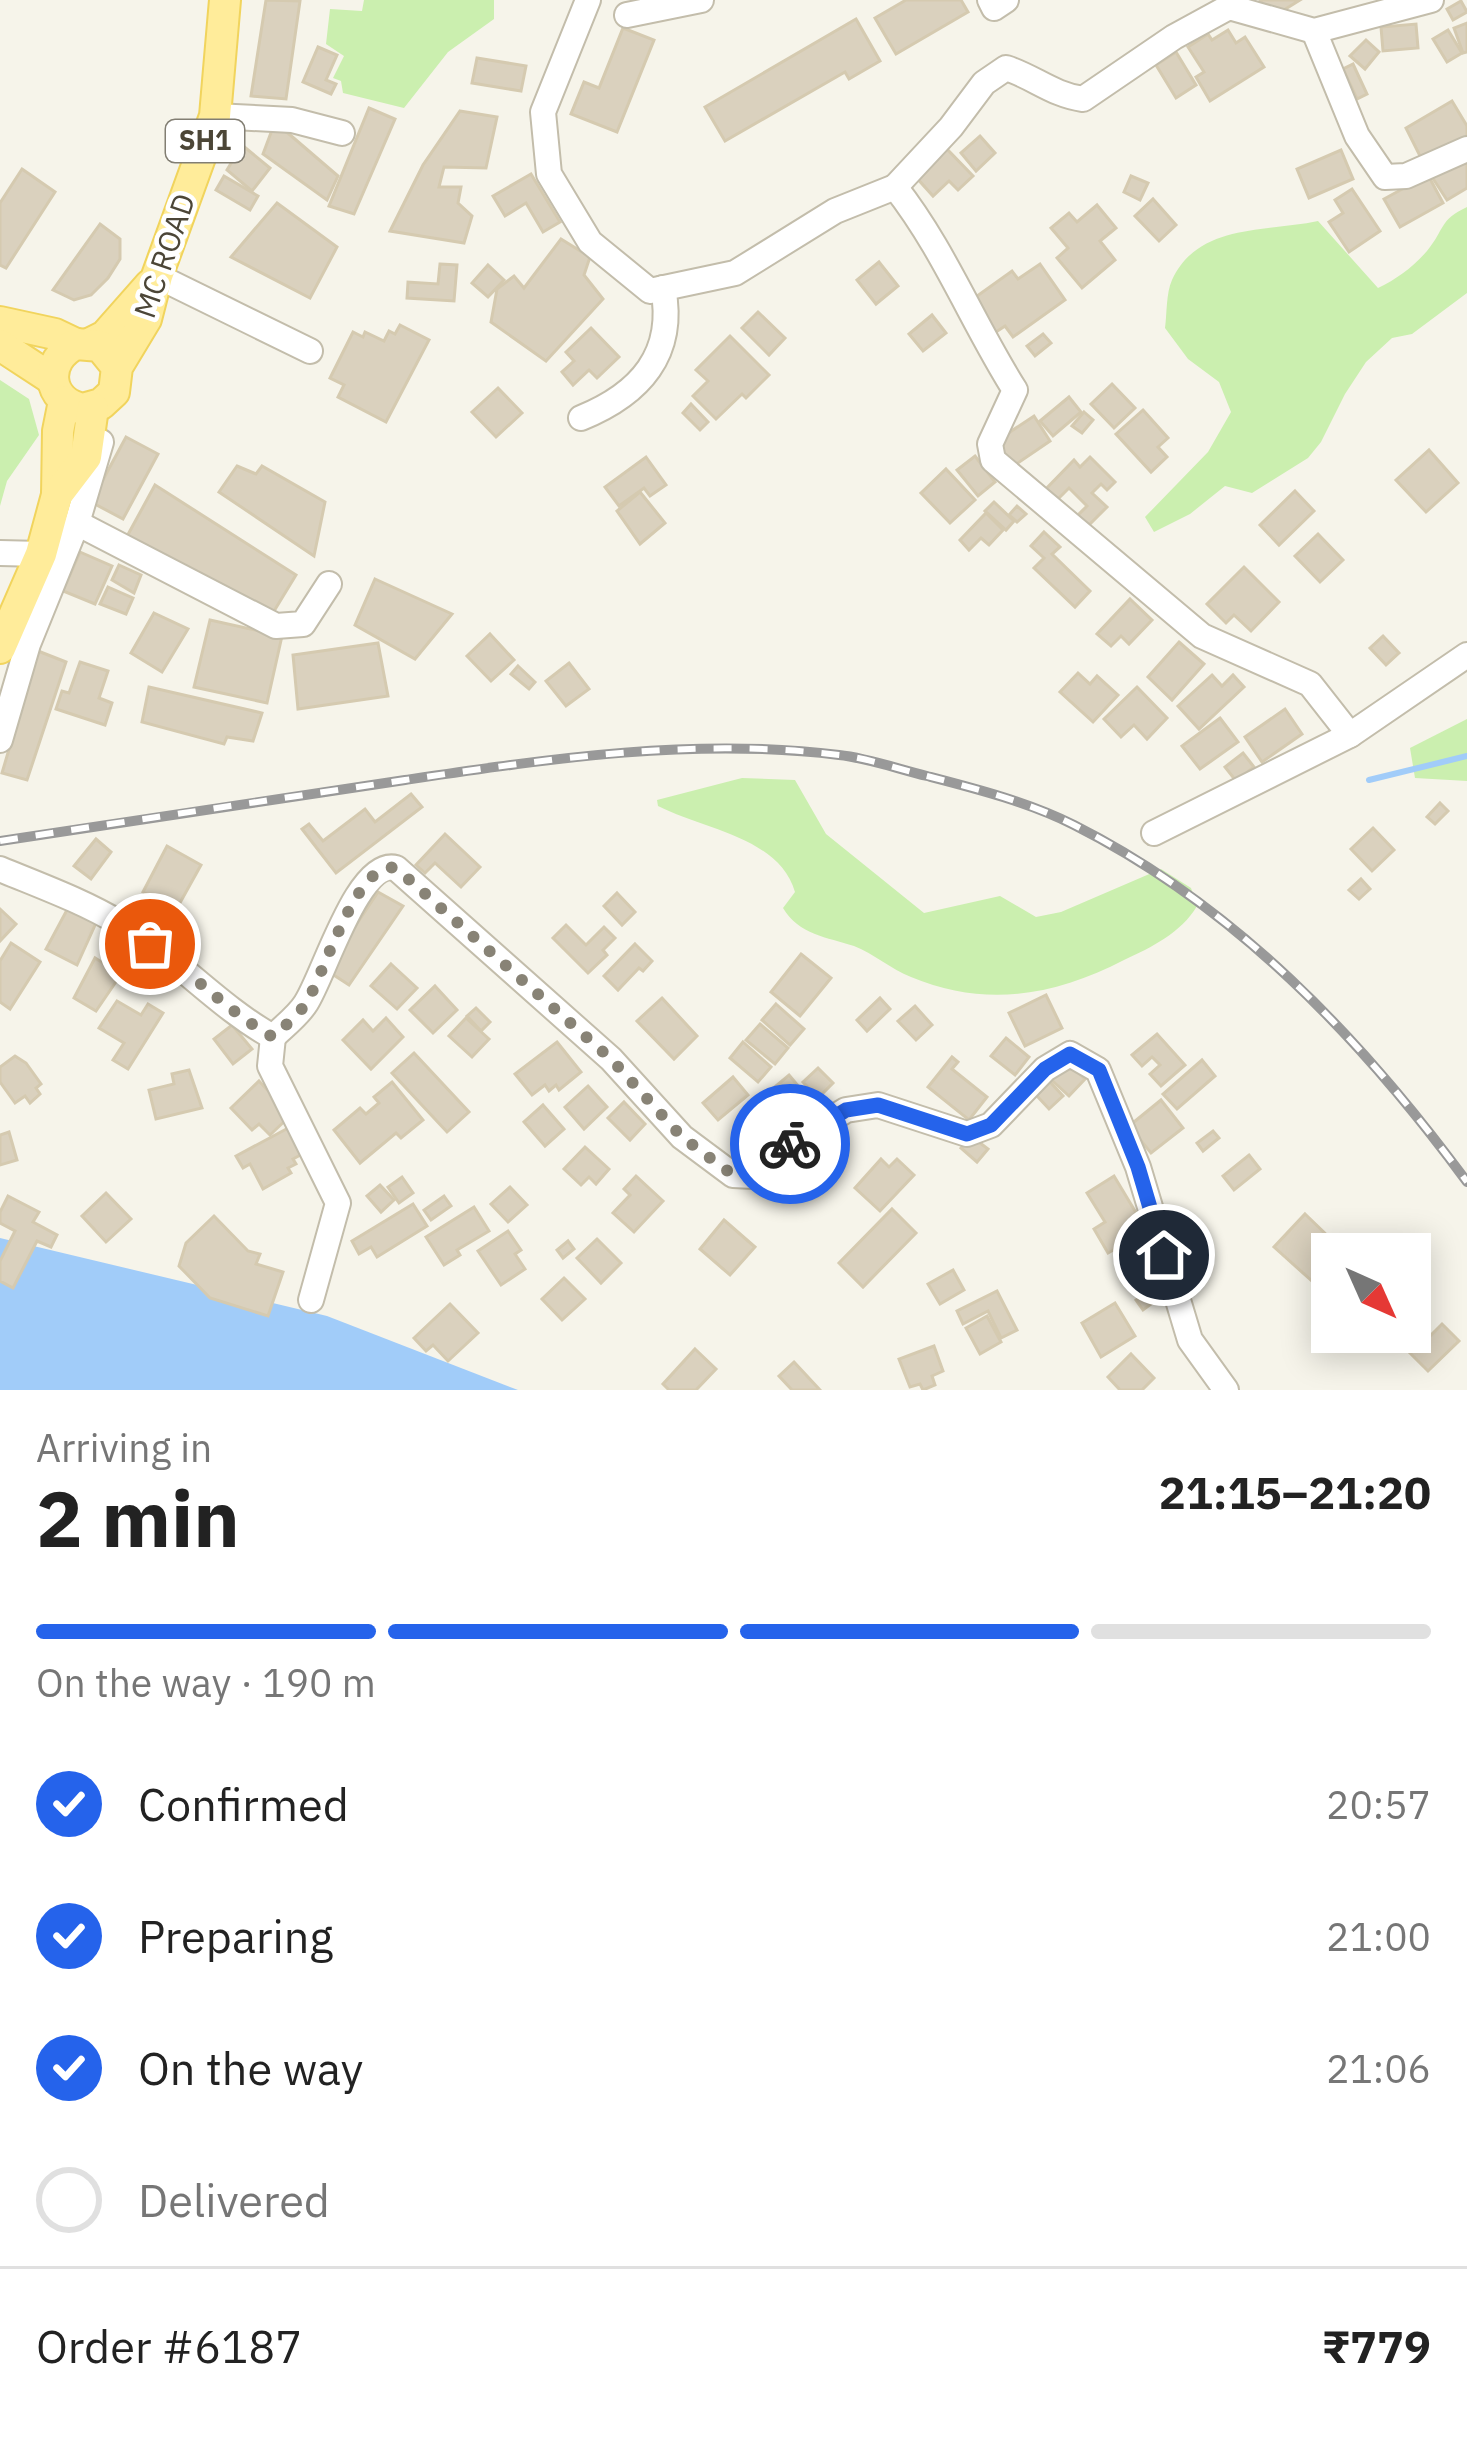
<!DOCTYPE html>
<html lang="en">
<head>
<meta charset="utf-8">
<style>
  :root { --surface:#fff; --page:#f2f2f2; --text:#222; --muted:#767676; --line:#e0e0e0; --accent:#2563eb }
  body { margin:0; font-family:"IBM Plex Sans",sans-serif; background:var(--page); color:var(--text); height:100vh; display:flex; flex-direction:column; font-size:45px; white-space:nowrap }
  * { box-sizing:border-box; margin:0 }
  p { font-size:39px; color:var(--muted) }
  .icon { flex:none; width:66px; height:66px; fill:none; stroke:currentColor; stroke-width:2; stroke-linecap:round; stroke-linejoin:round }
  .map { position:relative; height:1390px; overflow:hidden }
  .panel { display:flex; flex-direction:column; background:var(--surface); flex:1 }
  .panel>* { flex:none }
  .needle { width:78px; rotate:135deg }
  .tools { position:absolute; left:1311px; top:1233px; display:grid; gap:24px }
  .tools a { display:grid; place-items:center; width:120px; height:120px; border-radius:0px; background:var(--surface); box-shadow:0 6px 30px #0003; font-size:60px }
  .pin { position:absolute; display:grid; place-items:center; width:102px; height:102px; color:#fff; margin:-51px; border:6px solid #fff; border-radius:50%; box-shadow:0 3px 12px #0007 }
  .courier { position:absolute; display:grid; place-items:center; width:120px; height:120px; margin:-60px; border:9px solid #2563eb; border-radius:50%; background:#fff; color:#222; box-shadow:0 3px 15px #0007 }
  .overview em { font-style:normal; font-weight:800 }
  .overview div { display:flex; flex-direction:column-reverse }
  .overview { display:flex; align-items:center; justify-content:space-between; height:204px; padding:0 36px }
  h1 { font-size:78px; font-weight:800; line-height:90px }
  .bar { display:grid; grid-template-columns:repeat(4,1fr); gap:18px 12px; align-content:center; height:144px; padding:0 36px }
  .bar i { height:15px; border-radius:9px; background:var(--line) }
  .bar .active { background:var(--accent) }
  .bar p { grid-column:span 4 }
  .line { display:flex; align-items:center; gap:30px; padding:0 36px; border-top:3px solid var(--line) }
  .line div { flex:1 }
  ol { padding:0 36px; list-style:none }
  li { display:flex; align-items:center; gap:36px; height:132px }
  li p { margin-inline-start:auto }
  li .icon { padding:12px; border-radius:50%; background:var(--accent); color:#fff; stroke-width:4 }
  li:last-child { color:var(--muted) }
  li i { width:66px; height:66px; border:6px solid var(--line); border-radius:50% }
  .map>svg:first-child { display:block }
</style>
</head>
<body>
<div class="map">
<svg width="1467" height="1390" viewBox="0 0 1467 1390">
  <rect width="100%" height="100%" fill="#f6f4ea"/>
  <!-- green -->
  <g fill="#cbefaf">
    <polygon points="364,0 494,0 494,19 448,52 404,108 343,93 341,81 333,78 344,56 326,44 330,9 362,11"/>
    <path d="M1467 207V293L1412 334 1392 338 1366 362 1345 394 1321 442 1308 458 1252 493 1225 486 1190 514 1154 532 1145 517 1208 452 1231 412 1219 382 1188 359 1165 328C1167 314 1166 293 1172 280 1198 223 1267 232 1318 221L1378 288C1397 279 1413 267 1427 251 1445 229 1439 220 1467 207Z"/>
    <polygon points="0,380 29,399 39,435 7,481 0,506"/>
    <polygon points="1467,719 1467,781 1415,778 1410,748"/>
    <path d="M742 778 795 780 826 834 924 913 1000 896 1036 917 1061 912 1161 869 1191 888 1197 906C1181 933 1152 947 1124 960 1054 996 986 1008 911 977 891 969 874 954 854 946 827 937 799 935 783 908L795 892C779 837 703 829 658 806L657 800Z"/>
  </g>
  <!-- water -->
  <polygon fill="#a1ccf9" points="0,1238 327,1316 518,1390 0,1390"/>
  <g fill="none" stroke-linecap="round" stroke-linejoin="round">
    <!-- stream -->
    <polyline stroke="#a1ccf9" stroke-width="6" points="1369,780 1467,756"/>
  </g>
  <!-- building -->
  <g fill="#dad1be" stroke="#d5cab0" stroke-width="3">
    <polygon points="266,0 300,1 286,99 251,96"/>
    <polygon points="906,0 961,0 968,12 896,54 875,18"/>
    <polygon points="1260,0 1300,0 1271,18"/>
    <polygon points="1461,1 1467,12 1453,20 1447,9"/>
    <polygon points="856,19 880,61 849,79 845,72 725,141 705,107"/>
    <polygon points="1467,23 1467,52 1463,53 1454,28"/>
    <polygon points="1416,24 1418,48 1383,51 1381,27"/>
    <polygon points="623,28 654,40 617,132 571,114 584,82 599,88"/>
    <polygon points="1228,30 1236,43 1245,37 1264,67 1210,101 1196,77 1204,72 1188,47 1208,34 1212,40"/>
    <polygon points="1448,30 1462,53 1447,62 1433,39"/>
    <polygon points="1366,40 1379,52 1365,69 1350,56"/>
    <polygon points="318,47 337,55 326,80 336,84 331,94 303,82"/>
    <polygon points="1176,52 1196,85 1176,98 1156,65"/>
    <polygon points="477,58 526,66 521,91 472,83"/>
    <polygon points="1353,64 1367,94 1357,99 1343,69"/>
    <polygon points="1452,101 1467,126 1467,141 1420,156 1406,128"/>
    <polygon points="369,108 395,119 354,214 329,206"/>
    <polygon points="460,111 497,117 486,168 444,167 439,187 461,187 458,203 472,216 464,243 390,231 423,165"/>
    <polygon points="275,122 338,176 327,200 263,154"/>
    <polygon points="980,136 995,153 976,171 961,153"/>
    <polygon points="242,145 270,168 252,191 227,170"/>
    <polygon points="946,148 973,176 958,190 949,181 933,196 915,176"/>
    <polygon points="1341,150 1353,179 1309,198 1297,169"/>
    <polygon points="1467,155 1467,188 1447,200 1432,177"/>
    <polygon points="22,169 55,192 6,268 0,265 0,203"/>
    <polygon points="531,174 560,222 543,232 526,203 505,216 493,196"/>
    <polygon points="1428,175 1443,203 1400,227 1384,199"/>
    <polygon points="224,176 258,196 250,210 216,190"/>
    <polygon points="1131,176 1148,183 1140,200 1124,192"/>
    <polygon points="1352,189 1380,231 1349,252 1329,222 1343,213 1335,200"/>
    <polygon points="1153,199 1176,225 1159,241 1135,216"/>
    <polygon points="277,203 337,247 310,298 231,257"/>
    <polygon points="1097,205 1116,228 1100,241 1115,260 1082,288 1057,258 1068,248 1051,228 1069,213 1077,222"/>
    <polygon points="100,224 120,239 120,259 108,278 91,295 74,300 53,290"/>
    <polygon points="561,239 590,257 584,275 603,299 546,361 491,322 497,289 514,276 524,288"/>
    <polygon points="879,262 898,286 876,304 857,280"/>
    <polygon points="440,264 457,265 454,301 407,298 408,282 438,284"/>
    <polygon points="1040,264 1065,300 1013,337 1005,326 993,334 970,301 1012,271 1018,279"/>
    <polygon points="488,265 504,280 488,297 472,283"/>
    <polygon points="758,312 785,338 769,355 742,328"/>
    <polygon points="932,315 946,333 923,351 909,334"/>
    <polygon points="400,325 429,340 386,422 338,397 344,385 330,378 353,332 363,337 365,332 384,341 389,331 395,334"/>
    <polygon points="591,328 619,357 597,378 589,370 573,385 562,372 574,361 566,352"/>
    <polygon points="1043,334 1051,343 1035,356 1027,346"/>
    <polygon points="730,336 769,375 746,398 742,394 716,419 693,396 708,381 696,370"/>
    <polygon points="1112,384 1135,408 1114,428 1091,404"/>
    <polygon points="498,388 522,413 496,437 472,412"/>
    <polygon points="1069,397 1081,412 1053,436 1040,421"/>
    <polygon points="691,404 708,422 700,430 683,413"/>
    <polygon points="1143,410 1168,438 1158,447 1167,457 1151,472 1116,434"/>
    <polygon points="1084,412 1093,420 1082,433 1072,426"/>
    <polygon points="1034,416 1050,441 1012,467 995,442"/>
    <polygon points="126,437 158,454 123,519 91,502"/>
    <polygon points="1429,450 1458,483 1426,512 1396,480"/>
    <polygon points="975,456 995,482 978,496 957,470"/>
    <polygon points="646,457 666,485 650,496 644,488 619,506 605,487"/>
    <polygon points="1090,457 1115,482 1107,490 1101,484 1092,493 1107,507 1087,527 1076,517 1087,506 1069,488 1052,505 1041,494 1074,460 1080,467"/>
    <polygon points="237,466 256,474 262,466 325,502 314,556 219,492"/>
    <polygon points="946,469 975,500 950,523 921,493"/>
    <polygon points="155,485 296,575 271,616 125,540"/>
    <polygon points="1295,491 1314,511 1279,545 1260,525"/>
    <polygon points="640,492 665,523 640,544 617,511"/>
    <polygon points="994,502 1014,521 1006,530 985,511"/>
    <polygon points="1017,506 1026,514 1017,522 1009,515"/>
    <polygon points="986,513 1003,530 989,545 981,538 969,550 960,540"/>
    <polygon points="1044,532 1060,547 1052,554 1090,591 1075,607 1034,568 1044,558 1031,546"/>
    <polygon points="1318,534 1343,560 1320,582 1295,556"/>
    <polygon points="80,552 112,566 95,604 63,591"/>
    <polygon points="119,565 141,575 134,593 112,580"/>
    <polygon points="1244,567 1279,602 1251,631 1234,615 1226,623 1207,604"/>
    <polygon points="375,579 452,614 415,659 355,625"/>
    <polygon points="108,587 133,598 126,614 100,604"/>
    <polygon points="1130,599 1152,620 1129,644 1121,636 1111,646 1097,634"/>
    <polygon points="154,613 188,629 162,672 131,653"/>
    <polygon points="210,620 282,636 267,703 194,687"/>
    <polygon points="490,634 514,660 491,681 467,656"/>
    <polygon points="1383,636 1399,653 1386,665 1370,648"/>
    <polygon points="1179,642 1204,664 1172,700 1148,677"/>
    <polygon points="378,643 388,696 298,709 293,655"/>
    <polygon points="38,651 66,662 27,780 2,773"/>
    <polygon points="80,662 108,671 99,698 112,703 105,725 56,709 62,691 69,693"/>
    <polygon points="569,663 589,689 566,706 546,681"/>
    <polygon points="518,666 535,682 529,689 511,674"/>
    <polygon points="1078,673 1090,684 1097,676 1118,695 1093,722 1060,692"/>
    <polygon points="1212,675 1222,686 1233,675 1244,687 1199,729 1178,706"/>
    <polygon points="149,687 262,713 253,741 227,737 224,744 142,722"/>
    <polygon points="1137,687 1167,718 1147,739 1134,725 1121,737 1104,719"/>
    <polygon points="1285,709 1302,734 1262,762 1245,737"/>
    <polygon points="1220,718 1238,742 1200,769 1182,746"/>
    <polygon points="1243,753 1254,767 1236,781 1225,767"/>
    <polygon points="411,794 422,807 336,873 302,829 309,824 323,841 365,809 375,822"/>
    <polygon points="1440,803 1448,811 1435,824 1427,817"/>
    <polygon points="1373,828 1394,850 1372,871 1351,849"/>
    <polygon points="445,834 480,867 461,887 435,863 425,873 416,865"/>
    <polygon points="96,839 111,852 91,879 74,866"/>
    <polygon points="167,846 201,865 176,910 143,892"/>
    <polygon points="1361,879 1370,889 1359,899 1349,890"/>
    <polygon points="378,892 403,906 349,985 326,970"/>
    <polygon points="617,893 635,912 622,925 604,906"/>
    <polygon points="68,908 96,923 77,965 46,949"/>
    <polygon points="0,909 16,924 0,941"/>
    <polygon points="566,925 586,945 604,927 615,938 603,950 607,955 588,973 553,938"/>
    <polygon points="11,943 40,962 10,1009 0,1002 0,961"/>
    <polygon points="635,944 652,961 643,971 639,968 618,990 604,976"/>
    <polygon points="111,949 126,959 121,968 124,970 96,1011 74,998 95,958 103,963"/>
    <polygon points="801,954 831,978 800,1016 771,992"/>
    <polygon points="391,964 417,988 397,1009 371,986"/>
    <polygon points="435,986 457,1010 433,1033 410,1010"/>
    <polygon points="1046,995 1062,1028 1025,1046 1009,1013"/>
    <polygon points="662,998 697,1036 674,1059 637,1021"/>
    <polygon points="880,998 890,1009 867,1031 857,1020"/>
    <polygon points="117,1001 141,1015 148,1004 163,1013 128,1069 113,1060 124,1043 99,1028"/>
    <polygon points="776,1004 804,1029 790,1045 762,1020"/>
    <polygon points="915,1006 932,1025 916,1040 898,1021"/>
    <polygon points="476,1008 490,1022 481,1031 467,1016"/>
    <polygon points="386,1018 403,1037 371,1069 343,1040 363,1020 373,1031"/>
    <polygon points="466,1018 489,1039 472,1057 449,1036"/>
    <polygon points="760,1024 788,1048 775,1064 746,1040"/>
    <polygon points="232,1025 252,1049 233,1064 214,1039"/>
    <polygon points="1157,1034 1185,1065 1161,1086 1150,1074 1160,1065 1152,1057 1142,1066 1132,1055"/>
    <polygon points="1006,1038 1029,1057 1015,1075 991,1056"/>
    <polygon points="557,1042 581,1072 559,1090 556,1085 549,1091 545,1085 532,1095 515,1074"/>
    <polygon points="743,1042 771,1067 758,1082 730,1058"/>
    <polygon points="414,1053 469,1112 447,1132 392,1073"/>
    <polygon points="15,1056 26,1063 41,1084 36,1088 40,1094 30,1103 25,1096 15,1103 0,1082 0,1067"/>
    <polygon points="1061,1056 1085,1079 1069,1096 1045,1074"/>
    <polygon points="952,1057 958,1062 952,1069 987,1097 969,1120 928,1087"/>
    <polygon points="1202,1060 1215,1076 1177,1109 1163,1094"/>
    <polygon points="818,1068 833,1083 818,1098 803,1082"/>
    <polygon points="189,1070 202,1108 156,1119 149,1090 174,1084 172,1074"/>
    <polygon points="1040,1071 1063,1096 1049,1109 1026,1084"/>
    <polygon points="789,1075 810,1100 792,1115 770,1091"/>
    <polygon points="733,1077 748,1095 718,1120 703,1103"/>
    <polygon points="259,1081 291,1115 270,1135 259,1124 252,1130 231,1108"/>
    <polygon points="392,1082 423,1120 401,1138 396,1133 360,1163 334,1130 360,1108 366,1114 379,1103 374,1097"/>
    <polygon points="588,1086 607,1107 584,1129 565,1107"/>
    <polygon points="770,1091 792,1115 775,1131 753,1108"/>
    <polygon points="1161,1100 1183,1128 1151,1153 1129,1126"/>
    <polygon points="624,1102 645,1124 630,1140 608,1118"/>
    <polygon points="543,1105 564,1129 545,1146 524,1122"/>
    <polygon points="292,1126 306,1152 293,1159 296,1164 288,1168 291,1173 263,1189 250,1164 243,1168 236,1156"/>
    <polygon points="1213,1131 1219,1138 1203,1151 1197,1143"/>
    <polygon points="9,1132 17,1160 0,1165 0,1135"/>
    <polygon points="971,1136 988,1149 977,1162 961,1148"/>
    <polygon points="585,1147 609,1169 596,1184 589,1177 581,1185 564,1169"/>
    <polygon points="1249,1155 1260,1169 1234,1190 1223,1176"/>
    <polygon points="881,1159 889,1167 897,1159 914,1175 880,1211 855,1188"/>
    <polygon points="636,1176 663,1201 634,1232 613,1213 630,1195 624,1189"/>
    <polygon points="1114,1176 1147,1231 1108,1253 1094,1229 1105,1222 1087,1193"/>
    <polygon points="402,1177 413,1193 399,1203 388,1187"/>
    <polygon points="380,1185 394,1200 381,1212 367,1196"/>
    <polygon points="510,1187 527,1205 508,1222 491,1204"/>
    <polygon points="106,1193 131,1219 106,1242 82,1216"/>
    <polygon points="8,1196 39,1212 33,1222 57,1235 51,1247 37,1241 13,1288 0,1281 0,1261 15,1231 0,1223 0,1212"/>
    <polygon points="444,1196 451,1206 431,1220 424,1210"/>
    <polygon points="413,1204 427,1226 377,1257 371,1247 359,1254 352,1241"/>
    <polygon points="474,1207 489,1231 457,1250 460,1255 444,1265 426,1237"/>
    <polygon points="892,1209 916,1233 863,1287 839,1263"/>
    <polygon points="1305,1214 1331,1239 1316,1256 1327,1267 1313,1282 1274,1247"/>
    <polygon points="214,1216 248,1251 260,1254 256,1264 283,1272 268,1316 210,1298 179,1266 186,1243"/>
    <polygon points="724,1220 755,1247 730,1275 700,1249"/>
    <polygon points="508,1231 521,1250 515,1254 525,1269 501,1285 478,1251"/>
    <polygon points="597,1239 621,1263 601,1283 577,1258"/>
    <polygon points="568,1241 574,1249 563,1258 557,1250"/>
    <polygon points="953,1270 964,1290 940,1304 928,1284"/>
    <polygon points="564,1278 585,1299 562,1320 542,1299"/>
    <polygon points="1162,1281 1169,1291 1143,1310 1136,1300"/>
    <polygon points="997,1291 1017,1330 1001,1338 988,1311 963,1324 957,1311"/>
    <polygon points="1115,1303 1135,1336 1101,1357 1082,1323"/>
    <polygon points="450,1304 478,1333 448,1361 433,1345 426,1351 414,1338"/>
    <polygon points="987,1316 1001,1342 980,1354 966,1328"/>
    <polygon points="1442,1324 1459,1341 1428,1371 1399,1342 1414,1327 1426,1340"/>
    <polygon points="934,1346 943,1371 932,1376 935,1385 923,1390 920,1384 910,1387 899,1359"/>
    <polygon points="695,1349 716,1369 696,1390 669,1390 663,1384"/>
    <polygon points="1131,1354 1154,1378 1142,1390 1120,1390 1108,1377"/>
    <polygon points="794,1362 820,1390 792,1390 779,1376"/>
  </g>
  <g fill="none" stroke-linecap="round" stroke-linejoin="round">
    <defs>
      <g id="minor">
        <path d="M588 0 543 112 549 174 590 242 650 291 735 273 835 211 895 187C944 249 973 324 1015 390L990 444 993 460 1202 636 1310 684 1350 735 1467 655"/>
        <polyline points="990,0 994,8 1006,0"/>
        <polyline points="627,15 701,0"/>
        <polyline points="1314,31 1357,136 1385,177 1406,176 1467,149"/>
        <polyline points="215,116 292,120 342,133"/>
        <path d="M895 187 951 127 984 83 1006 68C1034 77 1053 95 1083 99L1174 37 1229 7 1314 31 1431 0"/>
        <polyline points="157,276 310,351"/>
        <path d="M581 418C640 394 676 354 663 288"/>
        <polyline points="77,523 276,626 303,624 329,584"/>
        <polyline points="0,553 41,554"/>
        <polyline points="0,740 28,644 77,523 101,442"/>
        <polyline points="1154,833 1350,735"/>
        <path d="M0 869C41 886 83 901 121 924 176 957 217 1006 273 1037 283 1027 298 1016 306 1003 324 976 358 858 396 868L611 1059 682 1137 733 1175 753 1176 776 1153 846 1110 878 1105 967 1134 991 1125 1045 1069 1070 1054 1098 1070 1138 1167 1190 1340 1226 1390"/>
        <polyline points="273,1037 270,1066 338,1203 311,1300"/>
      </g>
      <g id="major">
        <polyline points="0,322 55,334 76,344"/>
        <polyline points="91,343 105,336 150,285"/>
        <polyline points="0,345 52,379"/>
        <path d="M117 367 100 346 76 344C43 360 46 401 83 409L101 404 114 392 117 367 146 319 157 276 215 116 225 0"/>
        <polyline points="57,495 58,431 64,401"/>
        <polyline points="0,648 41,554 57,495 86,457 93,408"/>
      </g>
    </defs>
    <!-- minor casing -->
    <use href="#minor" stroke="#c3bdab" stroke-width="28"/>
    <!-- major casing -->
    <use href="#major" stroke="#f1d45d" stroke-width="34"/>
    <!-- minor -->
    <use href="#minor" stroke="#fff" stroke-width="24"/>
    <!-- major -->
    <use href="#major" stroke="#ffec9a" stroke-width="30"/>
    <defs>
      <path id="rail" d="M0 841C135 820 270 800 405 780 548 759 694 737 839 755 868 758 898 769 927 776 977 789 1028 802 1074 825 1235 906 1361 1038 1467 1182"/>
    </defs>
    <!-- rail casing -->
    <use href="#rail" stroke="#999" stroke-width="10"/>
    <!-- rail -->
    <use href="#rail" stroke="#fff" stroke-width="6" stroke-dasharray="18" stroke-linecap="butt"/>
  </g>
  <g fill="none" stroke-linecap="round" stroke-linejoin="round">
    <!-- done -->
    <path stroke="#888376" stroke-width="12" stroke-dasharray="0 21.6" d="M150 944C193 974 227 1011 273 1037 283 1027 298 1016 306 1003 324 976 357 858 396 868L611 1059 682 1137 733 1175 753 1176 790 1144"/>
    <!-- route -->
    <polyline stroke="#2563eb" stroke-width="15" points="790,1144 846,1110 878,1105 967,1134 991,1125 1045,1069 1070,1054 1099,1070 1138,1167 1164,1255"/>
  </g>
  <g text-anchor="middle" stroke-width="9" stroke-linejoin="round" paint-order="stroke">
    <!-- shield labels -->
    <rect fill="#fff" stroke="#827e73" stroke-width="3" x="166" y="120" width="78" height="42" rx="9"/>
    <g font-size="27" font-weight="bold" fill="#4c4637">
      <text x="205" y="150">SH1</text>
    </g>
    <!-- street labels -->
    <g font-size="30" fill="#4c4637" stroke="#fff">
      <text transform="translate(165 256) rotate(-71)" y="10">MC ROAD</text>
    </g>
  </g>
</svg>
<div class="tools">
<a><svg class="needle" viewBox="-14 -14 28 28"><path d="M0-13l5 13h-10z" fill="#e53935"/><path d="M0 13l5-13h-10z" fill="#767676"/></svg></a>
</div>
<div class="pin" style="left:150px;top:944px;background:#ea580c"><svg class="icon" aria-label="bag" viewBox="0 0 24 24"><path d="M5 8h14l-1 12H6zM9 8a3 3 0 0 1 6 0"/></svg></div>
<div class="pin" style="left:1164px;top:1255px;background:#1f2937"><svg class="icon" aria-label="home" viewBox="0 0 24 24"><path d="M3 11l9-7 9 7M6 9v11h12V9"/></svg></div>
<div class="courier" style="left:790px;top:1144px"><svg class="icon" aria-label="bike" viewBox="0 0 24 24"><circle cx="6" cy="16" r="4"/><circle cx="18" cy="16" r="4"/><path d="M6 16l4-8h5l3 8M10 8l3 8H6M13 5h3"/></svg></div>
</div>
<section class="panel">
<div class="overview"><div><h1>2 min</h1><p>Arriving in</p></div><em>21:15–21:20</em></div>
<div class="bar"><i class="active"></i><i class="active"></i><i class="active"></i><i></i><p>On the way · 190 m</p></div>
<ol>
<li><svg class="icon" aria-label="check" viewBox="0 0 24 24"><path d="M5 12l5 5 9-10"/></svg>Confirmed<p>20:57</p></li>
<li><svg class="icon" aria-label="check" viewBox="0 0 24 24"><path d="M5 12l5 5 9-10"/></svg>Preparing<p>21:00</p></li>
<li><svg class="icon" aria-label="check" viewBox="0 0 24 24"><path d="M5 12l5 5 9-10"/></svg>On the way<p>21:06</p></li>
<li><i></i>Delivered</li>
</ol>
<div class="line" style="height:156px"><div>Order #6187</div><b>₹779</b></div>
</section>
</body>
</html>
